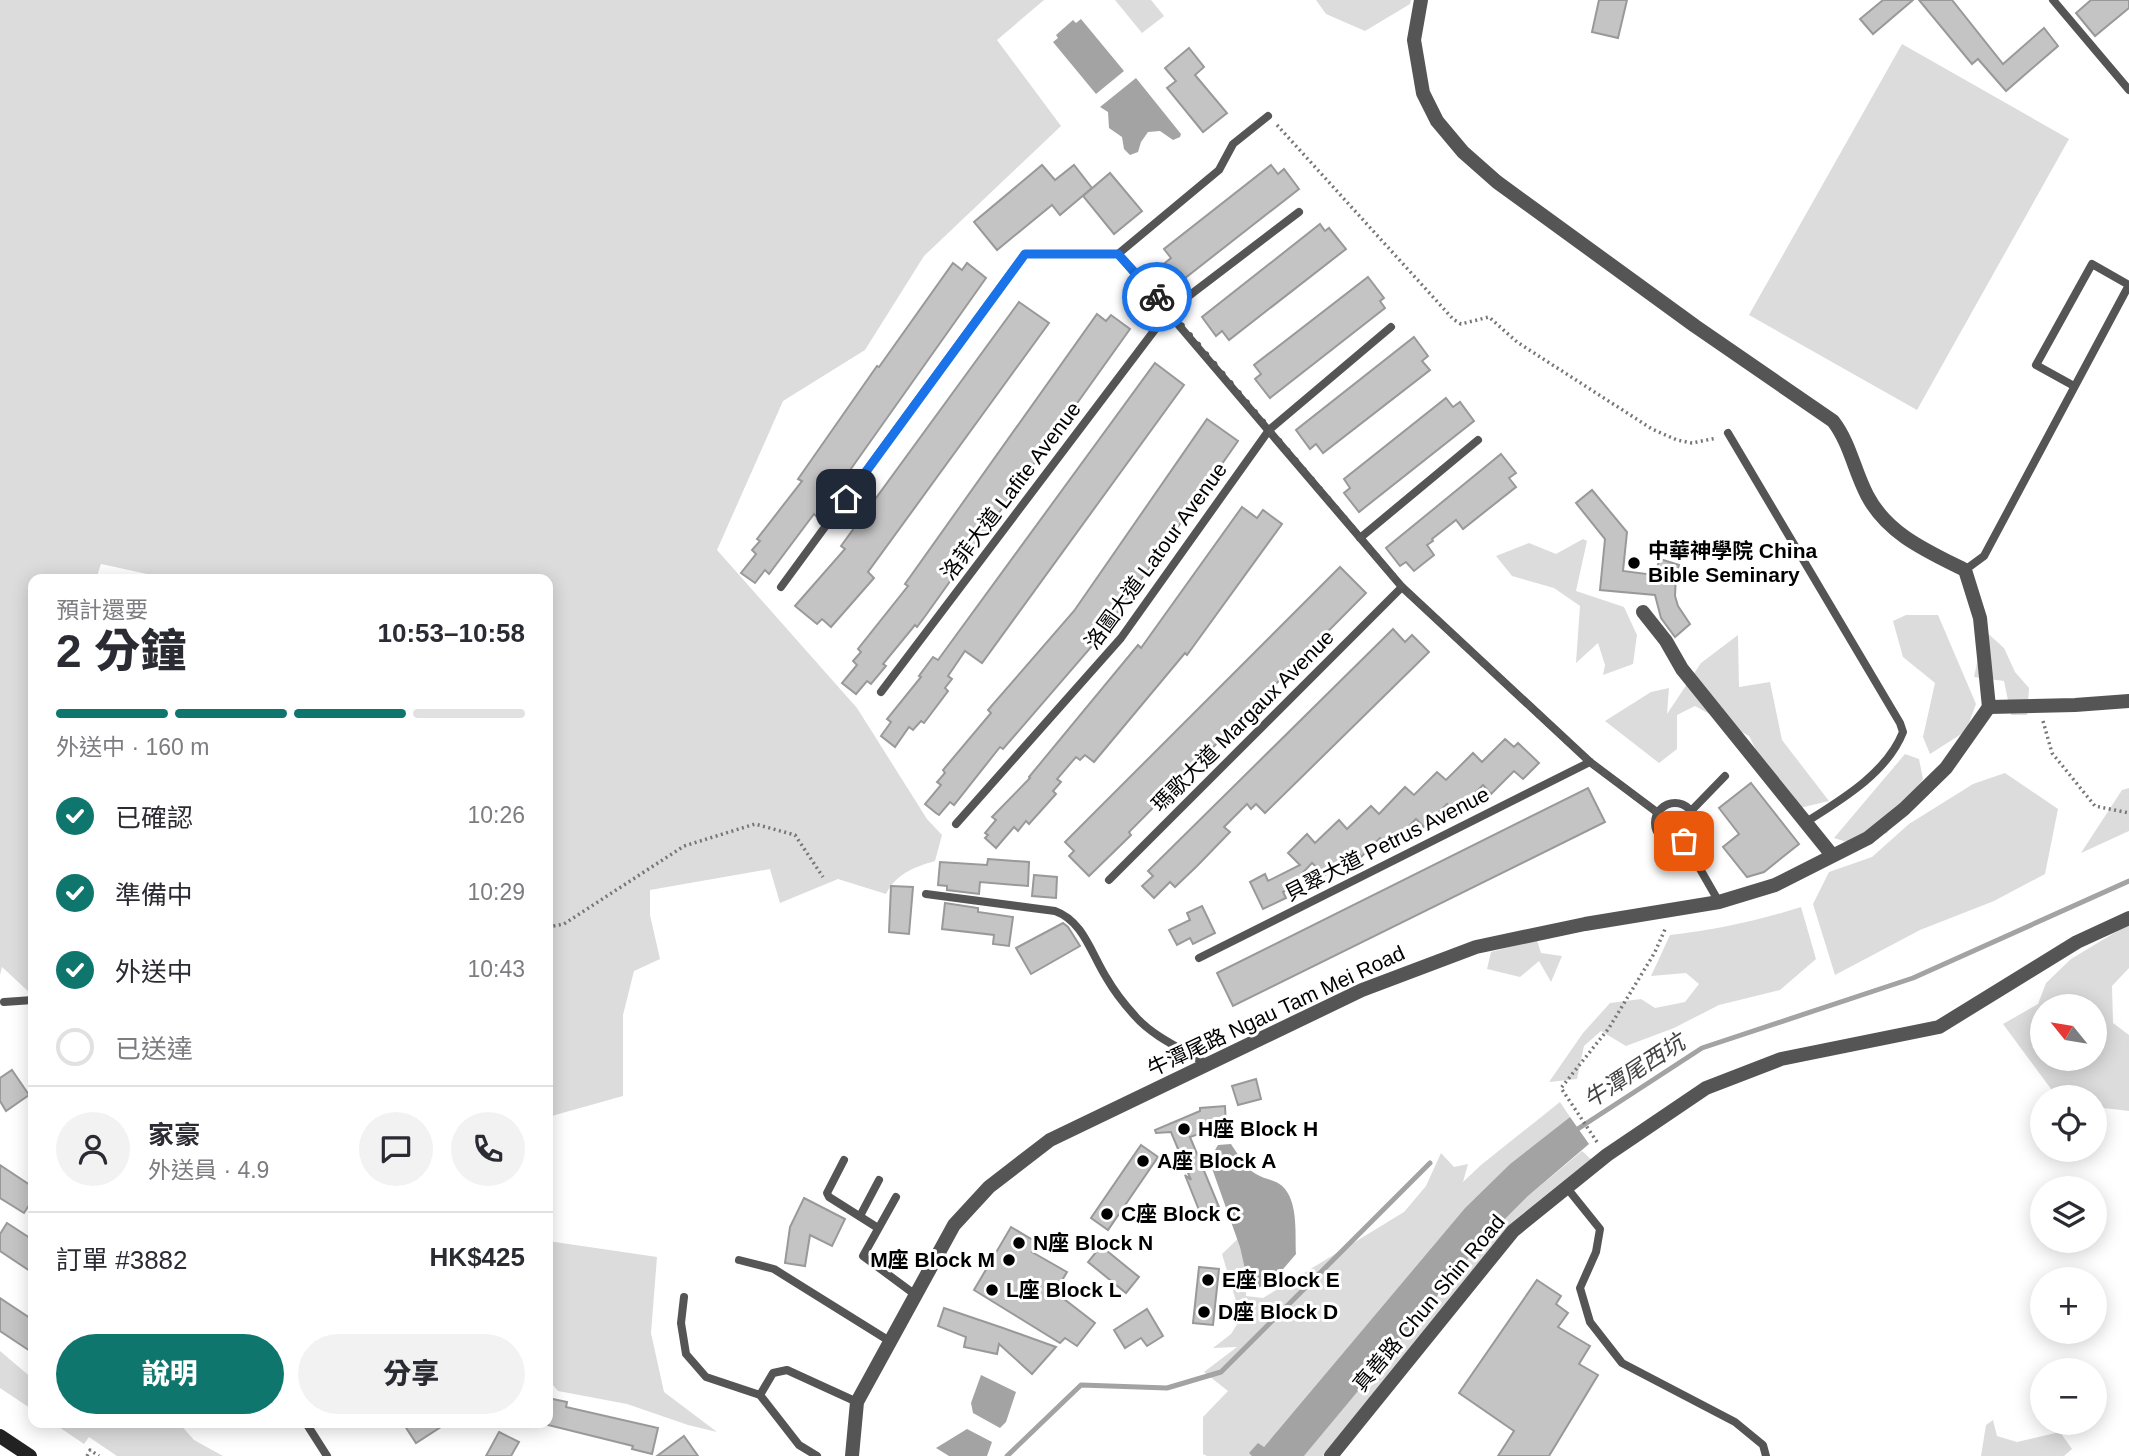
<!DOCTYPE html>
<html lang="zh-TW">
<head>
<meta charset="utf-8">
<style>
  :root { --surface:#fff; --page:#f2f2f3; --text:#2b2b33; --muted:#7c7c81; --line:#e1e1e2; --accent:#0f766e }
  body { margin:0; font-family:Helvetica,"Noto Sans TC",sans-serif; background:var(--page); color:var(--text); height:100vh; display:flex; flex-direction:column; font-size:26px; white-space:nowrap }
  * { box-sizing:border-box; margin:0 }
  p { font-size:23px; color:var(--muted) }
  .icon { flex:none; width:38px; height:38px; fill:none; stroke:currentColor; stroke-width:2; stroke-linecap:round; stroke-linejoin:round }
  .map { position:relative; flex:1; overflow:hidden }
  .drawer { position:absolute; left:28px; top:574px; width:525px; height:854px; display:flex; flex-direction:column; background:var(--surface); border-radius:14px; box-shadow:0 4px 18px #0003 }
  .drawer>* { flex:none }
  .needle { width:46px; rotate:300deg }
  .tools { position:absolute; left:2030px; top:994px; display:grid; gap:14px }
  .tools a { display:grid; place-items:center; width:77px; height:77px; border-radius:50%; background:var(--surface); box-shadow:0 4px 18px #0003; font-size:35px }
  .pin { position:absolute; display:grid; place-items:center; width:60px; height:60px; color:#fff; margin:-30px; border-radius:14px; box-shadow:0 4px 10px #0006 }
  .courier { position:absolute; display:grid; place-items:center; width:70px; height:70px; margin:-35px; border:5px solid #1a73e8; border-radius:50%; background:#fff; color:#222; box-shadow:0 2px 9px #0007 }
  .headline em { font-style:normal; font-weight:800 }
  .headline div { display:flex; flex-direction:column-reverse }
  .headline { display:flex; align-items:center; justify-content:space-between; height:119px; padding:0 28px }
  h1 { font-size:46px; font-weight:800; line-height:52px }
  .bar { display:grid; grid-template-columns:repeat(4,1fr); gap:10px 7px; align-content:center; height:84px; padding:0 28px }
  .bar i { height:9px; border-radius:5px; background:var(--line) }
  .bar .selected { background:var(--accent) }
  .bar p { grid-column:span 4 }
  .line { display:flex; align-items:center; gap:18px; padding:0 28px; border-top:2px solid var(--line) }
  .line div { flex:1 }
  .round { display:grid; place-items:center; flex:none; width:74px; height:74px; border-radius:37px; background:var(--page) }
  ol { padding:0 28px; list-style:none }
  li { display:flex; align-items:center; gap:21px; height:77px }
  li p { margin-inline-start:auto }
  li .icon { padding:7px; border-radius:50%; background:var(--accent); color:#fff; stroke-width:4 }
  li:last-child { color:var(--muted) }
  li i { width:38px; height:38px; border:4px solid var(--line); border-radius:50% }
  .button { display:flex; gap:14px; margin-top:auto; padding:14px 28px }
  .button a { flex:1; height:80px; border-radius:42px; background:var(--accent); color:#fff; font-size:28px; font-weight:800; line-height:80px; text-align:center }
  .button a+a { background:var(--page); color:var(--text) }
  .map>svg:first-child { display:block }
</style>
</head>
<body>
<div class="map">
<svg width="2129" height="1456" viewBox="0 0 2129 1456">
  <rect width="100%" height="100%" fill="#fff"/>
  <!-- green -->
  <g fill="#dcdcdc" fill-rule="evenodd">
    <path d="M0 0H1044L997 40 1061 126 924 256 865 350 783 401 717 550 857 708 927 819 942 835 935 861C914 867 896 874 886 894L838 879 780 903 770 869 650 890V915L660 959 634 971 623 1015V1096L548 1117V579H170L101 564 96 579H33V992L30 993 2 967 0 975Z"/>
    <polygon points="1115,0 1151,0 1164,16 1142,33"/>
    <polygon points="1316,0 1411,0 1410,4 1365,31 1326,14"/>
    <polygon points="1902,44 2069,139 1917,410 1749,315"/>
    <polygon points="1583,539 1587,541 1576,591 1624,607 1637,635 1633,664 1603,675 1605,665 1598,643 1576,663 1580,606 1554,588 1512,576 1496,556 1529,543 1556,554"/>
    <polygon points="1906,615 1938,615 1976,704 1966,731 1930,754 1923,737 1935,683 1903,657 1893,621"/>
    <polygon points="1984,630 2004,648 2015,672 2029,688 2027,715 2011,715 2004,681 1974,677"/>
    <polygon points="1738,635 1739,687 1770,682 1782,740 1829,801 1787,811 1749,736 1695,706 1677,715 1677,749 1659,763 1605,721 1651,692 1669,688 1667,714 1701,663"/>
    <polygon points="1905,754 1919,759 1923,779 1887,833 1847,842 1834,838"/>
    <polygon points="2005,773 2058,809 2045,874 1994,901 1920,930 1835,975 1813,904 1829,872 1872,857 1909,824 1973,784"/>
    <polygon points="2129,788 2129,831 2081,853 2122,790"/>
    <path d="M1801 907 1816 959 1780 990 1719 1005 1674 1028 1626 1046 1601 1031 1584 1046 1577 1079 1549 1082 1583 1033 1610 1003 1641 999 1655 1008 1685 1002 1699 984 1686 973 1651 976 1670 935C1715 930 1757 921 1801 907Z"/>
    <path d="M2129 924V968L2112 986 2113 1023 2129 1035V1111L2095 1107V1097H2057L2003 1024 2038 1004 2046 983 2071 959ZM2042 1006H2095V1059H2042Z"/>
    <polygon points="1537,940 1541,953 1562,956 1551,982 1539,961 1520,977 1487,969 1491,952"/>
    <polygon points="1560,1102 1570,1117 1510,1164 1465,1208 1264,1447 1250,1453 1252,1456 1207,1456 1203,1454 1203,1417 1228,1391 1204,1372 1237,1347 1213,1348 1231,1334 1241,1318 1222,1254 1245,1232 1246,1296 1263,1298 1404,1212 1426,1186 1441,1153 1454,1167 1468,1164 1463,1182 1481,1165"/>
    <polygon points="1582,1151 1592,1160 1501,1241 1323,1456 1304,1456 1483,1241 1528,1196"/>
    <polygon points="548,1241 657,1257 651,1333 664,1392 717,1432 688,1425 627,1404 558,1391 548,1379"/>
    <polygon points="0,1351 33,1379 33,1410 0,1388"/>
    <polygon points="1993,1420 1997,1436 2017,1442 2060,1432 2072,1449 2064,1456 1981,1456 1986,1425"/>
    <polygon points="53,1423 179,1423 194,1440 223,1456 117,1456 89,1437 84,1444"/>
  </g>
  <!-- water -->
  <g fill="#a3a3a3">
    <polygon points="1081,19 1124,71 1096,94 1053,42 1058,38 1056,35 1073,20 1076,23"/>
    <polygon points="1136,78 1181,134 1180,137 1173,140 1160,131 1148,132 1141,142 1138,152 1130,155 1124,149 1122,137 1109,128 1108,112 1100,107"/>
    <polygon points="1570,1117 1589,1144 1528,1196 1483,1241 1304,1456 1252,1456 1249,1453 1258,1443 1264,1447 1465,1208 1510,1164"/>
    <path d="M1231 1144C1238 1154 1245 1168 1256 1174 1265 1180 1277 1179 1285 1189 1298 1205 1295 1234 1296 1254L1272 1282 1250 1291 1240 1247 1209 1160 1218 1145Z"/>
    <polygon points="981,1375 1016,1392 1006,1422 1000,1428 973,1413 971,1403"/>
    <polygon points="967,1429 992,1442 987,1456 949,1456 936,1448"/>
  </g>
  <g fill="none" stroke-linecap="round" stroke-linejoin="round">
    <!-- stream -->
    <g stroke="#a3a3a3" stroke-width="5">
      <polyline points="1573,1132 1702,1048 1913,978 2129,881"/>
      <polyline points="1007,1456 1081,1385 1167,1388 1221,1372 1430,1163"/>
    </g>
  </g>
  <!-- building -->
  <g fill="#c4c4c4" stroke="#999" stroke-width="2">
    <polygon points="1599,0 1627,0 1618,38 1592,32"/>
    <polygon points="1883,0 1913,0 1873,34 1860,19"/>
    <polygon points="1919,0 1952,0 2003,64 2044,28 2058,46 2006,91 1978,59 1972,64"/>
    <polygon points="2091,0 2129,0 2129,8 2095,36 2076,13"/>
    <polygon points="1189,48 1204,67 1195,75 1227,113 1203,132 1167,88 1176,81 1165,68"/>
    <polygon points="1042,165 1055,180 1074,165 1092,188 1060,215 1052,205 997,250 974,222"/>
    <polygon points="1271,165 1278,174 1284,169 1299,189 1180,282 1165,263 1171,258 1164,249"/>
    <polygon points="1110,173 1142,211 1114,234 1083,196"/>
    <polygon points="1320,224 1325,231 1329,228 1346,249 1229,340 1222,331 1216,336 1202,317"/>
    <polygon points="953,263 962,270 967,263 986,278 824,507 816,516 814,514 769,574 765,570 755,583 741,573 756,554 752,550 760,541 757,539 802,481 798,479 877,366 879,367"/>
    <polygon points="1368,277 1384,298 1380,301 1385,308 1270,398 1255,379 1261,374 1254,365"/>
    <polygon points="1019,302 1049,323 868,572 874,578 831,627 822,619 817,624 795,606 845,549 841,546"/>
    <polygon points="1097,314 1106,321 1111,315 1130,329 926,615 917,627 915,625 883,664 886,666 871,684 867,681 856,694 842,683 857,665 853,661 861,652 858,649 908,586 905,584"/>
    <polygon points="1414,337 1428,356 1422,361 1430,370 1323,453 1316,444 1310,449 1296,430"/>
    <polygon points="1155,363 1184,385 982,663 965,651 948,676 952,679 945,688 948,691 924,723 921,721 913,730 909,727 895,747 881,736 891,722 887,719 921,677 919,676 933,657 938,660"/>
    <polygon points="1446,398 1453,407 1460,402 1474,421 1359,512 1344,493 1350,488 1344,479"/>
    <polygon points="1207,419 1238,441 1105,631 1003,749 1000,747 954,805 950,802 939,815 936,813 925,804 941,785 937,782 945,773 943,770 991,713 988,710 1074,611"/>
    <polygon points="1501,454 1516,473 1509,478 1516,487 1463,529 1456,520 1432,539 1433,541 1427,545 1434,555 1414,571 1406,562 1400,566 1386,548"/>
    <polygon points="1592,490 1627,532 1623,571 1654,575 1660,559 1679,565 1676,575 1675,596 1678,606 1690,624 1675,637 1661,618 1655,595 1600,590 1605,539 1576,503"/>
    <polygon points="1242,507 1257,518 1263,510 1282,524 1187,655 1185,653 1094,762 1085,755 1080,760 1076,757 1057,779 1061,782 1053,791 1056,794 1029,824 1026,821 1018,831 1014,827 996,848 985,838 988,835 985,833 996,820 992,817 1030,778 1029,777 1138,645 1141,648"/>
    <polygon points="1340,567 1366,593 1129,832 1131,835 1089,876 1069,856 1074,851 1065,842"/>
    <polygon points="1393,629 1405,642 1412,635 1429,652 1265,813 1256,804 1251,809 1247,804 1224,827 1230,832 1197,866 1175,887 1170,882 1154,898 1142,886 1153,876 1148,871"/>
    <polygon points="1505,739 1514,747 1518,743 1539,763 1523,779 1514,771 1491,794 1483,785 1456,813 1447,804 1424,827 1416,819 1389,846 1380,838 1357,861 1348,852 1325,875 1312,863 1294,882 1296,885 1283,892 1286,898 1263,909 1250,882 1265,874 1268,881 1300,865 1288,853 1307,834 1315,843 1339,820 1347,829 1371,806 1379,814 1405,787 1414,795 1437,772 1446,780 1473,753 1482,762"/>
    <polygon points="1751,783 1799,844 1764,872 1747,877 1723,847 1739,834 1719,808"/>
    <polygon points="1588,788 1605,822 1233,1006 1217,973"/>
    <polygon points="988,859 1029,862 1028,886 980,882 979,894 947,890 947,886 938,885 940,862 987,865"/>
    <polygon points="1034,875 1057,877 1056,898 1032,896"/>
    <polygon points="891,886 913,887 909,934 889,932"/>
    <polygon points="945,903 978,908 978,912 1013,917 1009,946 993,944 994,935 942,929"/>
    <polygon points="1202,906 1215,933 1193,944 1190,938 1177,945 1169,930 1190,920 1187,913"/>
    <polygon points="1063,923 1068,927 1080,946 1031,974 1016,948"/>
    <polygon points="12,1070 29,1095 6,1111 0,1101 0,1078"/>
    <polygon points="1256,1079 1261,1099 1238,1105 1232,1086"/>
    <polygon points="1225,1106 1226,1126 1197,1129 1199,1134 1190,1137 1219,1207 1201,1215 1185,1175 1191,1180 1171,1132 1156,1133 1155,1130 1200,1111 1200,1108"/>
    <polygon points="1141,1145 1158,1157 1108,1230 1091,1218"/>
    <polygon points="0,1165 33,1187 33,1199 24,1213 0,1198"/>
    <polygon points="804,1198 845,1219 832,1246 810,1235 805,1266 785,1263 790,1227"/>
    <polygon points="7,1223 33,1240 33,1273 0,1251 0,1234"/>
    <polygon points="1011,1227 1038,1243 1032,1252 1067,1272 1055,1292 1095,1323 1077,1346 1065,1338 1060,1343 974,1290"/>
    <polygon points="1101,1246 1139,1277 1126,1293 1088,1262"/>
    <polygon points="1199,1267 1219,1269 1213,1325 1193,1323"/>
    <polygon points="1537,1280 1561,1296 1556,1304 1568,1313 1558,1327 1590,1346 1579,1364 1598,1375 1549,1456 1498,1456 1514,1431 1459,1393"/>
    <polygon points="0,1298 33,1320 33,1353 0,1331"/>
    <polygon points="944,1308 1003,1328 1056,1347 1032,1374 999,1344 997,1354 964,1347 966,1337 938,1326"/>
    <polygon points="1147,1309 1163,1336 1147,1346 1141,1338 1125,1348 1114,1330"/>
    <polygon points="548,1398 567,1402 566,1407 658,1428 652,1454 632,1449 633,1446 548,1425"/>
    <polygon points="403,1423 447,1423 416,1443"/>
    <polygon points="499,1432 519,1442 511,1456 486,1456"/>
    <polygon points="684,1436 698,1456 657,1456"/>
  </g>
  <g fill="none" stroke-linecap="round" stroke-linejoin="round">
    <!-- path -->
    <g stroke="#777" stroke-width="3.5" stroke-dasharray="2 3.5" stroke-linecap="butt">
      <polyline points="1277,125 1453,319 1461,324 1489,317 1517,342 1652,429 1677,440 1692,443 1717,438"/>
      <polyline points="2043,721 2052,753 2095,806 2129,813"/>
      <polyline points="548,927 564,924 684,846 755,824 795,835 823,877"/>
      <polyline points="1597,1142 1561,1088 1609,1028 1655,952 1666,927"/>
      <polyline points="87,1456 90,1450 99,1456"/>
    </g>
    <!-- lane -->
    <g stroke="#555" stroke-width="8">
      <polyline points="2053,0 2129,90"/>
      <polyline points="1118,254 1219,170 1233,144 1268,116"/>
      <path d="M1728 433 1900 723 1903 732C1887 773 1841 800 1806 822"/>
      <polyline points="1360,538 1478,440"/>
      <polyline points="1965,570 1984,556 2129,285 2092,264 2036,365 2074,386"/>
      <polyline points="781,587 1025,254 1118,254 1402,587 1590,762 1658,813"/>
      <polyline points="881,692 1169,311 1299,212"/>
      <circle cx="1675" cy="823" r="20"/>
      <polyline points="1691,811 1725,776"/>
      <polyline points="956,824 1121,638 1269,430 1391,327"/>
      <polyline points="1684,841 1719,902"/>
      <polyline points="1109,880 1402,587"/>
      <path d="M926 894 1055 911C1083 921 1091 953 1106 977 1114 991 1125 1005 1135 1016 1153 1037 1184 1050 1207 1064"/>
      <polyline points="1199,958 1590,762"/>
      <polyline points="4,1002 33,1000"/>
      <polyline points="844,1160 827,1193 829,1197 878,1228"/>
      <polyline points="1567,1188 1600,1229 1596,1252 1580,1288 1590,1322 1622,1363 1735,1422 1763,1445 1766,1456"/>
      <polyline points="896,1197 863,1256 917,1296"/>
      <polyline points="860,1216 879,1180"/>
      <polyline points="739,1260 774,1269 891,1342"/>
      <polyline points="684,1297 681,1323 686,1354 706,1377 760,1395 799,1445 817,1456"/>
      <polyline points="760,1395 773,1373 787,1370 857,1402"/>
      <polyline points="306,1423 327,1456"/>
    </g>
    <!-- street -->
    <g stroke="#555" stroke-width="14">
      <path d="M1421 0 1414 40 1423 93 1437 121 1463 152 1497 182 1695 326 1833 421C1850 443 1854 470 1867 495 1887 534 1927 551 1965 570L1980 618 1989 707"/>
      <polyline points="1643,612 1666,641 1682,669 1832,855"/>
      <polyline points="1989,707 2075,705 2129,701"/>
      <polyline points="852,1456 857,1402 954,1225 989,1187 1050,1140 1362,990 1476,947 1585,924 1719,902 1775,885 1868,838 1904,809 1946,768 1989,707"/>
      <polyline points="1331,1456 1513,1231 1607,1155 1706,1088 1781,1059 1939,1027 2077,942 2129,918"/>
    </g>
    <!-- secondary -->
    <polyline stroke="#222" stroke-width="14" points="0,1436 30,1456"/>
  </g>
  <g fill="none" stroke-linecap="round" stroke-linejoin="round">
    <!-- done -->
    <path stroke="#595959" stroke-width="7" stroke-dasharray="0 12.6" d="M1157 297 1402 587 1590 762 1658 813C1651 832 1664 848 1684 841"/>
    <!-- route -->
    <polyline stroke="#1a73e8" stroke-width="9" points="846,499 1025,254 1118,254 1157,297"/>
  </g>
  <!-- markers -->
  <g fill="#000" stroke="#fff" stroke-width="2.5">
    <circle cx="1634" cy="563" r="7"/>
    <circle cx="1184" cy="1129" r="7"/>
    <circle cx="1143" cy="1161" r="7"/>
    <circle cx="1107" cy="1214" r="7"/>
    <circle cx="1019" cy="1243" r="7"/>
    <circle cx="1009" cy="1260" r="7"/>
    <circle cx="1208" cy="1280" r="7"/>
    <circle cx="992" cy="1290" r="7"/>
    <circle cx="1204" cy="1312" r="7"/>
  </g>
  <g text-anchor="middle" stroke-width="6" stroke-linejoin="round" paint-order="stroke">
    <!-- street labels -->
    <g font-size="21" fill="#000" stroke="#fff">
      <text transform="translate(1011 491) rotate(-53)" y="7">洛菲大道 Lafite Avenue</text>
      <text transform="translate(1156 556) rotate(-54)" y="7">洛圖大道 Latour Avenue</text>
      <text transform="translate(1243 721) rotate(-45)" y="7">瑪歌大道 Margaux Avenue</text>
      <text transform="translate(1387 844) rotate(-27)" y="7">貝翠大道 Petrus Avenue</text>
      <text transform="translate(1276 1011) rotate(-25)" y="7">牛潭尾路 Ngau Tam Mei Road</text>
      <text transform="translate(1429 1303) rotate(-50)" y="7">真善路 Chun Shin Road</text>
    </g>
    <!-- poi labels -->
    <g font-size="21" font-weight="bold" fill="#000" stroke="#fff" text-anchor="start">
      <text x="1648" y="558">中華神學院 China<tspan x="1648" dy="24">Bible Seminary</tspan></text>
      <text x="1198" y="1136">H座 Block H</text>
      <text x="1157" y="1168">A座 Block A</text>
      <text x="1121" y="1221">C座 Block C</text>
      <text x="1033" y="1250">N座 Block N</text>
      <text x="995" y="1267" text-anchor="end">M座 Block M</text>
      <text x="1222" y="1287">E座 Block E</text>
      <text x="1006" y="1297">L座 Block L</text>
      <text x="1218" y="1319">D座 Block D</text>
    </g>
    <!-- water labels -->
    <g font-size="23" font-style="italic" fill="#444" stroke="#fff">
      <text transform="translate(1634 1071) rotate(-33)" y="8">牛潭尾西坑</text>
    </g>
  </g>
</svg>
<div class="tools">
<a><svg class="needle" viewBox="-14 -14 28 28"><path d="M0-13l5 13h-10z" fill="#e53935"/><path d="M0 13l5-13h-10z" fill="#7c7c81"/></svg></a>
<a><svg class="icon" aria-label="locate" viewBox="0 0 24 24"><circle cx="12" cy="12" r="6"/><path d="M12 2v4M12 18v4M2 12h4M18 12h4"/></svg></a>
<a><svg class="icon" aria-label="layers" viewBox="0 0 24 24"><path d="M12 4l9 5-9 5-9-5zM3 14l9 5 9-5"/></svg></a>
<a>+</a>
<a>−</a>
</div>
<div class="pin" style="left:1684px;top:841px;background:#ea580c"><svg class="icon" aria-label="bag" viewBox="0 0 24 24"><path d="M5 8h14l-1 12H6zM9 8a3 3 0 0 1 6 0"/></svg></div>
<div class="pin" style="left:846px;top:499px;background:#1f2937"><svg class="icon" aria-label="home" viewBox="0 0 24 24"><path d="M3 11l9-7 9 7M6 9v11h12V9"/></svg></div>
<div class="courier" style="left:1157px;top:297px"><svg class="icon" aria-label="bike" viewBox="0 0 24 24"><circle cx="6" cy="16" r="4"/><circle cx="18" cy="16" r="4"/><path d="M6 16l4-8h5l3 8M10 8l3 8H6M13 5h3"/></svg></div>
<section class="drawer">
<div class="headline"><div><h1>2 分鐘</h1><p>預計還要</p></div><em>10:53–10:58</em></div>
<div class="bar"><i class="selected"></i><i class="selected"></i><i class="selected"></i><i></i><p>外送中 · 160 m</p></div>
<ol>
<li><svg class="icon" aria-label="check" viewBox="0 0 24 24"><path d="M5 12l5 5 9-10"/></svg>已確認<p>10:26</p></li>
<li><svg class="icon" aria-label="check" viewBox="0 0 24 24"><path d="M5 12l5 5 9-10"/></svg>準備中<p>10:29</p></li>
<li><svg class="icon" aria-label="check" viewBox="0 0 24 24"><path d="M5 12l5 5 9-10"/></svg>外送中<p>10:43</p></li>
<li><i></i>已送達</li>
</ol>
<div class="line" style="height:126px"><a class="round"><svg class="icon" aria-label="person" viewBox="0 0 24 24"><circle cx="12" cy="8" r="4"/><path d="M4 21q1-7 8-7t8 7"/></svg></a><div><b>家豪</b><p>外送員 · 4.9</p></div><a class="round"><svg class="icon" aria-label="chat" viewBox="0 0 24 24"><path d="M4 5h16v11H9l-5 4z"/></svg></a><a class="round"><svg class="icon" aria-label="phone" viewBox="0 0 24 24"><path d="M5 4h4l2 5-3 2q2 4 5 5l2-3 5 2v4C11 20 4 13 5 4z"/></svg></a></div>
<div class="line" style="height:91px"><div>訂單 #3882</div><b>HK$425</b></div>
<div class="button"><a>說明</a><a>分享</a></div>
</section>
</div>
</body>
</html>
